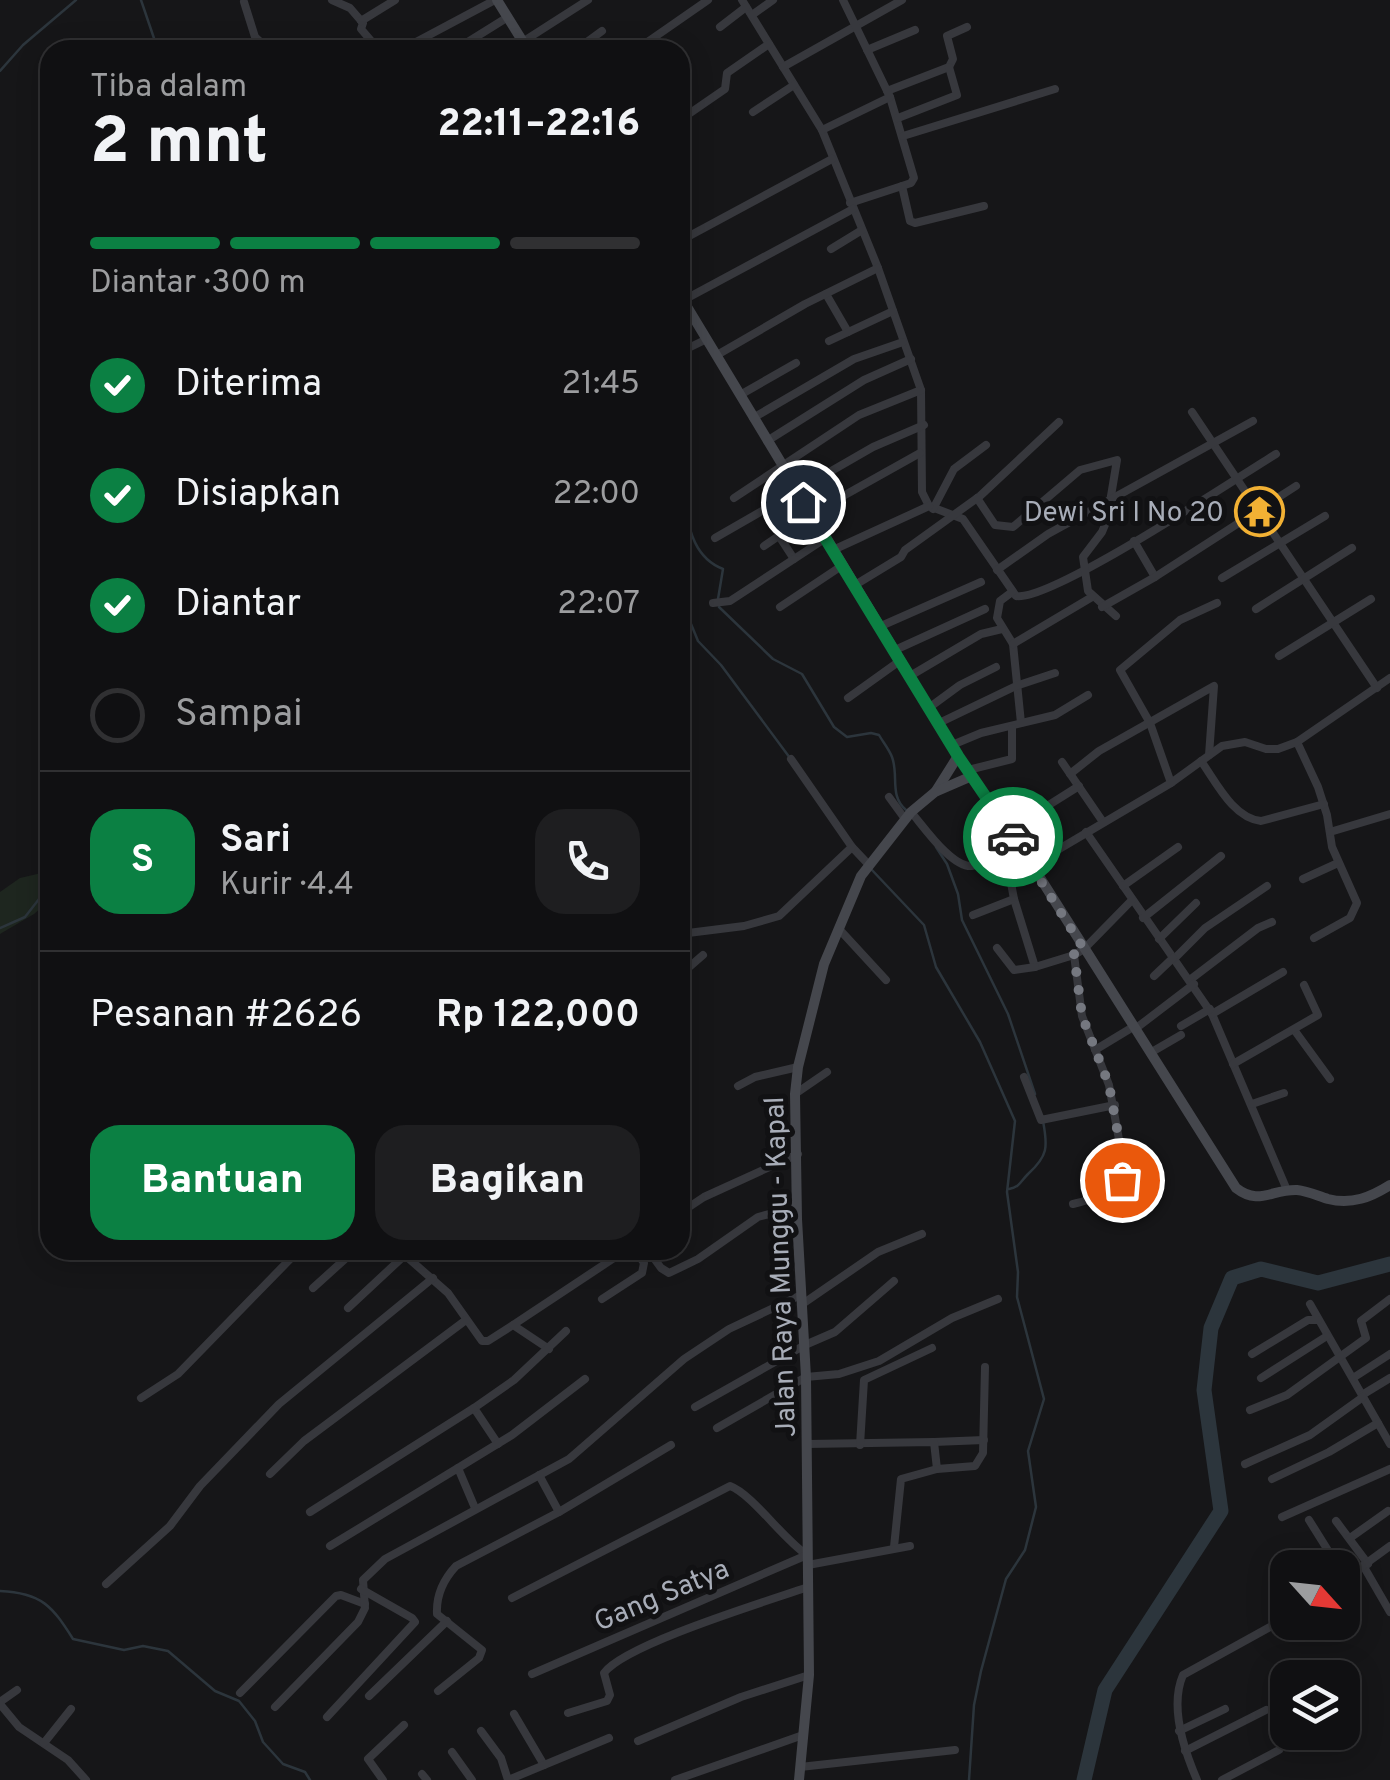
<!DOCTYPE html>
<html lang="id">
<head>
<meta charset="utf-8">
<style>
  :root { --surface:#101012; --page:#1e1e20; --text:#f1f3f6; --muted:#9c9d9f; --line:#303032; --accent:#0b8043 }
  body { margin:0; font-family:Overpass,sans-serif; background:var(--page); color:var(--text); height:100vh; display:flex; flex-direction:column; font-size:38px; white-space:nowrap }
  * { box-sizing:border-box; margin:0 }
  p { font-size:32px; color:var(--muted) }
  .icon { flex:none; width:55px; height:55px; fill:none; stroke:currentColor; stroke-width:2; stroke-linecap:round; stroke-linejoin:round }
  .map { position:relative; flex:1; overflow:hidden }
  .sheet { position:absolute; left:40px; top:40px; width:650px; height:1220px; display:flex; flex-direction:column; background:var(--surface); border-radius:30px; box-shadow:0 5px 25px #0003,0 0 0 2px var(--line) }
  .sheet>* { flex:none }
  .needle { width:65px; rotate:117deg }
  .buttons { position:absolute; left:1270px; top:1550px; display:grid; gap:20px }
  .buttons a { display:grid; place-items:center; width:90px; height:90px; border-radius:20px; background:var(--surface); box-shadow:0 5px 25px #0003,0 0 0 2px var(--line); font-size:50px }
  .pin { position:absolute; display:grid; place-items:center; width:85px; height:85px; color:#fff; margin:-42px; border:5px solid #fff; border-radius:50%; box-shadow:0 2px 10px #0007 }
  .courier { position:absolute; display:grid; place-items:center; width:100px; height:100px; margin:-50px; border:8px solid #0b8043; border-radius:50%; background:#fff; color:#222; box-shadow:0 2px 12px #0007 }
  .summary em { font-style:normal; font-weight:800 }
  .summary div { display:flex; flex-direction:column-reverse }
  .summary { display:flex; align-items:center; justify-content:space-between; height:170px; padding:0 50px }
  h1 { font-size:65px; font-weight:800; line-height:75px }
  .bar { display:grid; grid-template-columns:repeat(4,1fr); gap:15px 10px; align-content:center; height:120px; padding:0 50px }
  .bar i { height:12px; border-radius:8px; background:var(--line) }
  .bar .selected { background:var(--accent) }
  .bar p { grid-column:span 4 }
  .line { display:flex; align-items:center; gap:25px; padding:0 50px; border-top:2px solid var(--line) }
  .line div { flex:1 }
  .round { display:grid; place-items:center; flex:none; width:105px; height:105px; border-radius:30px; background:var(--page) }
  ol { padding:0 50px; list-style:none }
  li { display:flex; align-items:center; gap:30px; height:110px }
  li p { margin-inline-start:auto }
  li .icon { padding:10px; border-radius:50%; background:var(--accent); color:#fff; stroke-width:4 }
  li:last-child { color:var(--muted) }
  li i { width:55px; height:55px; border:5px solid var(--line); border-radius:50% }
  .button { display:flex; gap:20px; margin-top:auto; padding:20px 50px }
  .button a { flex:1; height:115px; border-radius:30px; background:var(--accent); color:#fff; font-size:40px; font-weight:800; line-height:115px; text-align:center }
  .button a+a { background:var(--page); color:var(--text) }
  .map>svg:first-child { display:block }
</style>
</head>
<body>
<div class="map">
<svg width="1390" height="1780" viewBox="0 0 1390 1780">
  <rect width="100%" height="100%" fill="#161618"/>
  <!-- green -->
  <polygon fill="#1e261f" points="50,871 50,900 34,914 0,934 0,892 20,878"/>
  <g fill="none" stroke-linecap="round" stroke-linejoin="round">
    <!-- stream -->
    <g stroke="#2c353c" stroke-width="2.5">
      <polyline points="141,0 158,50"/>
      <polyline points="0,71 23,45 76,0"/>
      <path d="M680 487C688 518 689 556 723 569L718 599"/>
      <polyline points="680,597 698,641 721,665 790,758"/>
      <path d="M719 607 773 659 802 674 834 727 847 737 871 733 879 735C883 742 889 749 892 757 899 775 889 796 906 810"/>
      <polyline points="936,847 947,864 958,894 962,920 1008,1014 1035,1094"/>
      <polyline points="871,869 924,925 936,967 980,1042 1015,1121 1007,1192 1018,1272 1017,1297 1044,1399 1028,1451 1036,1507 1025,1550 1006,1579 981,1671 974,1705 969,1780"/>
      <polyline points="0,928 25,917 50,885"/>
      <path d="M1009 1189C1020 1187 1020 1182 1028 1174 1048 1156 1048 1147 1043 1121"/>
      <path d="M0 1591C42 1593 52 1606 73 1639L124 1650 143 1646 168 1651 215 1691 239 1701 255 1721 263 1742 283 1764 305 1772 310 1780"/>
    </g>
    <!-- river -->
    <polyline stroke="#2c353c" stroke-width="15" points="1084,1780 1105,1690 1221,1511 1204,1390 1211,1328 1232,1278 1261,1269 1318,1283 1390,1264"/>
    <!-- street -->
    <g stroke="#37383d" stroke-width="8">
      <polyline points="332,0 350,8 363,23 361,29 379,50"/>
      <path d="M742 0 822 130 878 268 921 390 922 492 929 506 963 519 1016 596C1051 602 1235 479 1276 454"/>
      <polyline points="244,2 255,37 269,50"/>
      <polyline points="752,15 773,0"/>
      <polyline points="361,21 395,0"/>
      <polyline points="720,27 746,7"/>
      <polyline points="401,50 495,0"/>
      <polyline points="455,50 508,17"/>
      <polyline points="510,50 588,0"/>
      <polyline points="576,50 602,31"/>
      <polyline points="636,50 708,0"/>
      <polyline points="867,50 915,30"/>
      <polyline points="783,67 902,0"/>
      <polyline points="887,91 949,67 953,59 947,36 967,27"/>
      <polyline points="890,97 914,178 911,183 902,186 910,221 915,223 984,206"/>
      <polyline points="753,112 794,85"/>
      <polyline points="898,118 957,95 949,67"/>
      <polyline points="680,120 725,89 727,73 769,44"/>
      <polyline points="822,130 890,97 843,0"/>
      <polyline points="903,136 1055,89"/>
      <polyline points="850,203 902,186"/>
      <polyline points="680,241 832,159"/>
      <polyline points="831,249 862,230"/>
      <polyline points="826,294 848,332"/>
      <polyline points="680,302 853,209"/>
      <polyline points="829,341 893,311"/>
      <polyline points="680,352 707,339"/>
      <polyline points="717,355 805,304 878,268"/>
      <polyline points="740,395 796,363"/>
      <polyline points="1192,412 1377,688"/>
      <polyline points="753,418 854,359 903,342"/>
      <polyline points="767,441 864,380 911,359"/>
      <polyline points="734,498 859,415 921,390"/>
      <polyline points="977,498 995,525 1013,527 1080,470 1117,460 1107,520 1102,532 1083,557 1088,591 1116,616"/>
      <polyline points="933,509 954,469 986,445"/>
      <polyline points="779,536 794,559"/>
      <polyline points="715,538 873,447 924,425"/>
      <polyline points="1134,541 1155,577"/>
      <polyline points="764,546 811,514 920,453"/>
      <polyline points="833,550 929,506"/>
      <polyline points="997,570 1048,534 1253,421"/>
      <polyline points="1222,578 1325,516"/>
      <polyline points="855,585 901,557 905,550 980,496 1059,422"/>
      <polyline points="1012,592 1000,601 997,618 1013,644 1021,723"/>
      <polyline points="713,603 730,601 826,538"/>
      <polyline points="780,607 843,565"/>
      <polyline points="1102,607 1155,577 1296,486"/>
      <polyline points="1256,609 1352,548"/>
      <polyline points="881,626 981,582"/>
      <polyline points="1013,644 1092,597"/>
      <polyline points="895,650 985,609"/>
      <polyline points="1279,656 1371,599"/>
      <polyline points="910,676 981,634 1002,629"/>
      <polyline points="848,698 901,660"/>
      <polyline points="930,707 960,685 996,667"/>
      <polyline points="939,723 1016,686 1055,673"/>
      <polyline points="1297,742 1318,787 1327,815 1332,847 1357,903 1350,918 1314,938"/>
      <polyline points="952,745 981,733 1055,715 1088,695"/>
      <polyline points="791,759 852,847 869,865"/>
      <path d="M1201 761C1216 782 1233 818 1261 821L1324 804"/>
      <polyline points="1062,762 1103,822"/>
      <polyline points="968,770 1012,759 1012,728"/>
      <polyline points="1070,774 1099,751 1214,686 1209,755"/>
      <polyline points="1171,783 1150,723 1120,670 1180,620 1217,603"/>
      <polyline points="889,797 905,819"/>
      <path d="M911 812C924 827 952 868 972 866 983 865 992 856 1003 856L1007 862 1014 899 1035 967 1074 955"/>
      <polyline points="1009,830 1079,786"/>
      <polyline points="1086,832 1212,1014 1287,1190"/>
      <polyline points="1330,832 1390,814"/>
      <polyline points="1032,865 1171,783 1222,746 1245,742 1266,749 1278,749 1297,742 1390,678"/>
      <polyline points="1303,879 1338,863"/>
      <polyline points="1123,886 1178,847"/>
      <polyline points="973,915 1014,899"/>
      <polyline points="1143,918 1221,856"/>
      <polyline points="839,929 886,980"/>
      <polyline points="680,934 744,926 779,916 852,847"/>
      <polyline points="1159,939 1196,903"/>
      <polyline points="997,948 1014,970 1035,967"/>
      <polyline points="1174,959 1205,928 1267,886"/>
      <polyline points="680,975 703,955"/>
      <polyline points="1154,976 1173,958"/>
      <polyline points="1191,979 1258,928 1272,922"/>
      <polyline points="1212,1014 1283,972"/>
      <polyline points="1181,1026 1210,1009"/>
      <polyline points="1135,1029 1194,984"/>
      <polyline points="1295,1031 1330,1079"/>
      <polyline points="1095,1050 1133,1027"/>
      <polyline points="1150,1053 1181,1035"/>
      <polyline points="1233,1064 1318,1015 1304,985"/>
      <polyline points="1024,1077 1041,1120 1115,1105"/>
      <polyline points="738,1086 755,1077 798,1067"/>
      <polyline points="795,1094 827,1072"/>
      <polyline points="1252,1104 1284,1093"/>
      <path d="M1073 1204C1091 1200 1119 1190 1125 1172L1109 1085 1082 1016 1074 955 1084 949 1132 900"/>
      <polyline points="680,1213 704,1197 798,1154"/>
      <polyline points="399,1250 448,1293 482,1341 488,1341 513,1325"/>
      <polyline points="648,1250 661,1268 669,1273 698,1259 758,1217 797,1207"/>
      <polyline points="313,1288 355,1250"/>
      <polyline points="602,1299 642,1273 644,1263 635,1250"/>
      <polyline points="1310,1304 1390,1444"/>
      <polyline points="801,1305 878,1252 922,1234"/>
      <polyline points="348,1308 406,1254"/>
      <polyline points="549,1349 513,1325 626,1250"/>
      <polyline points="1252,1354 1308,1320 1318,1320"/>
      <polyline points="1261,1378 1327,1336"/>
      <polyline points="1353,1378 1390,1354"/>
      <polyline points="1362,1395 1390,1378"/>
      <polyline points="141,1398 178,1374 299,1250"/>
      <polyline points="695,1407 805,1345 835,1332 894,1281"/>
      <polyline points="1250,1410 1287,1395 1366,1338 1361,1321 1390,1299"/>
      <polyline points="717,1428 806,1377 839,1374 879,1361 952,1318 998,1299"/>
      <polyline points="934,1442 984,1440"/>
      <polyline points="498,1444 474,1408 514,1380 566,1331"/>
      <polyline points="807,1444 934,1442 937,1469 975,1466 983,1453 985,1367"/>
      <polyline points="860,1445 864,1380 932,1348"/>
      <polyline points="1245,1464 1310,1435 1363,1397"/>
      <polyline points="458,1468 512,1435 585,1379"/>
      <polyline points="270,1474 304,1441 466,1320"/>
      <polyline points="1272,1479 1329,1452 1378,1423"/>
      <polyline points="310,1512 474,1408"/>
      <polyline points="559,1512 671,1445"/>
      <polyline points="1282,1517 1390,1469"/>
      <polyline points="1309,1520 1339,1568"/>
      <polyline points="1336,1521 1368,1564"/>
      <polyline points="1350,1538 1388,1511"/>
      <polyline points="330,1546 458,1468 475,1508"/>
      <polyline points="894,1547 901,1479 937,1469"/>
      <polyline points="1277,1564 1288,1585"/>
      <polyline points="808,1565 910,1546"/>
      <polyline points="1364,1567 1390,1612"/>
      <polyline points="1342,1581 1390,1546"/>
      <polyline points="106,1584 170,1526 200,1486 279,1404 433,1278"/>
      <path d="M512 1598 730 1486C752 1494 783 1539 807 1555"/>
      <polyline points="532,1674 807,1555"/>
      <path d="M438 1691 479 1658 482 1650 437 1614C436 1595 443 1580 456 1566L559 1512 539 1475"/>
      <polyline points="240,1693 336,1596 341,1595 365,1604"/>
      <polyline points="369,1696 447,1621"/>
      <polyline points="0,1702 17,1690"/>
      <polyline points="0,1704 19,1727 68,1760 86,1780"/>
      <polyline points="275,1707 358,1622 365,1608 363,1580 385,1559 569,1459 684,1359 729,1329 801,1295"/>
      <path d="M568 1713 607 1701 610 1695 604 1673C625 1644 768 1601 808 1587"/>
      <polyline points="514,1714 544,1765"/>
      <polyline points="327,1717 415,1622 412,1618 361,1589"/>
      <polyline points="481,1731 501,1758 508,1780 609,1738"/>
      <polyline points="1179,1731 1225,1709"/>
      <polyline points="638,1741 741,1697 809,1675"/>
      <polyline points="44,1743 71,1709"/>
      <polyline points="1185,1751 1266,1710"/>
      <polyline points="452,1752 472,1780"/>
      <polyline points="800,1767 955,1750"/>
      <polyline points="422,1774 427,1780"/>
      <polyline points="383,1780 368,1759 404,1725"/>
      <polyline points="675,1780 803,1735"/>
      <path d="M1197 1780C1184 1750 1169 1707 1183 1675L1288 1617"/>
      <polyline points="1222,1780 1279,1750"/>
    </g>
    <!-- secondary -->
    <g stroke="#45474d" stroke-width="10">
      <polyline points="497,0 528,50"/>
      <path d="M680 295 958 756 1032 865 1236 1188C1259 1206 1272 1189 1297 1190 1308 1191 1318 1196 1328 1199 1352 1205 1371 1197 1390 1185"/>
      <polyline points="936,791 958,756"/>
      <polyline points="799,1780 809,1675 806,1377 797,1219 795,1094 798,1067 824,964 861,876 911,812 935,792 972,776"/>
    </g>
  </g>
  <g fill="none" stroke-linecap="round" stroke-linejoin="round">
    <!-- done -->
    <polyline stroke="#757880" stroke-width="10" stroke-dasharray="0 18" points="1013,837 1084,949 1074,954 1082,1016 1109,1085 1125,1172 1122,1180"/>
    <!-- route -->
    <polyline stroke="#0b8043" stroke-width="12" points="803,502 958,756 1013,837"/>
  </g>
  <!-- icons -->
  <defs>
    <symbol id="temple-ring" viewBox="-11 -11 22 22"><circle r="9.5" fill="#111113" stroke="#f2b134" stroke-width="1.5"/><path d="M0-6L5-2H3V0L6.5 2.5H4V6H1.5V3h-3V6H-4V2.5H-6.5L-3 0V-2H-5Z" fill="#f2b134"/></symbol>
  </defs>
  <g fill-rule="evenodd">
    <use href="#temple-ring" x="1232" y="484" width="55" height="55"/>
  </g>
  <g text-anchor="middle" stroke-width="10" stroke-linejoin="round" paint-order="stroke">
    <!-- poi labels -->
    <g font-size="28" fill="#a8adb8" stroke="#111113" text-anchor="end">
      <text x="1224" y="521">Dewi Sri I No 20</text>
    </g>
    <!-- street labels -->
    <g font-size="28" fill="#a8adb8" stroke="#111113">
      <text transform="translate(779 1267) rotate(-92)" y="10">Jalan Raya Munggu - Kapal</text>
      <text transform="translate(661 1594) rotate(-23)" y="10">Gang Satya</text>
    </g>
  </g>
</svg>
<div class="buttons">
<a><svg class="needle" viewBox="-14 -14 28 28"><path d="M0-13l5 13h-10z" fill="#e53935"/><path d="M0 13l5-13h-10z" fill="#9c9d9f"/></svg></a>
<a><svg class="icon" aria-label="layers" viewBox="0 0 24 24"><path d="M12 4l9 5-9 5-9-5zM3 14l9 5 9-5"/></svg></a>
</div>
<div class="pin" style="left:1122px;top:1180px;background:#ea580c"><svg class="icon" aria-label="bag" viewBox="0 0 24 24"><path d="M5 8h14l-1 12H6zM9 8a3 3 0 0 1 6 0"/></svg></div>
<div class="pin" style="left:803px;top:502px;background:#1f2937"><svg class="icon" aria-label="home" viewBox="0 0 24 24"><path d="M3 11l9-7 9 7M6 9v11h12V9"/></svg></div>
<div class="courier" style="left:1013px;top:837px"><svg class="icon" aria-label="car" viewBox="0 0 24 24"><path d="M5 17H2v-5l4-1 3-4h7l3 4 3 1v5h-3M9 17h6M6 11h13"/><circle cx="7" cy="17" r="2"/><circle cx="17" cy="17" r="2"/></svg></div>
<section class="sheet">
<div class="summary"><div><h1>2 mnt</h1><p>Tiba dalam</p></div><em>22:11–22:16</em></div>
<div class="bar"><i class="selected"></i><i class="selected"></i><i class="selected"></i><i></i><p>Diantar · 300 m</p></div>
<ol>
<li><svg class="icon" aria-label="check" viewBox="0 0 24 24"><path d="M5 12l5 5 9-10"/></svg>Diterima<p>21:45</p></li>
<li><svg class="icon" aria-label="check" viewBox="0 0 24 24"><path d="M5 12l5 5 9-10"/></svg>Disiapkan<p>22:00</p></li>
<li><svg class="icon" aria-label="check" viewBox="0 0 24 24"><path d="M5 12l5 5 9-10"/></svg>Diantar<p>22:07</p></li>
<li><i></i>Sampai</li>
</ol>
<div class="line" style="height:180px"><b class="round" style="background:var(--accent);color:#fff">S</b><div><b>Sari</b><p>Kurir · 4.4</p></div><a class="round"><svg class="icon" aria-label="phone" viewBox="0 0 24 24"><path d="M5 4h4l2 5-3 2q2 4 5 5l2-3 5 2v4C11 20 4 13 5 4z"/></svg></a></div>
<div class="line" style="height:130px"><div>Pesanan #2626</div><b>Rp 122,000</b></div>
<div class="button"><a>Bantuan</a><a>Bagikan</a></div>
</section>
</div>
</body>
</html>
